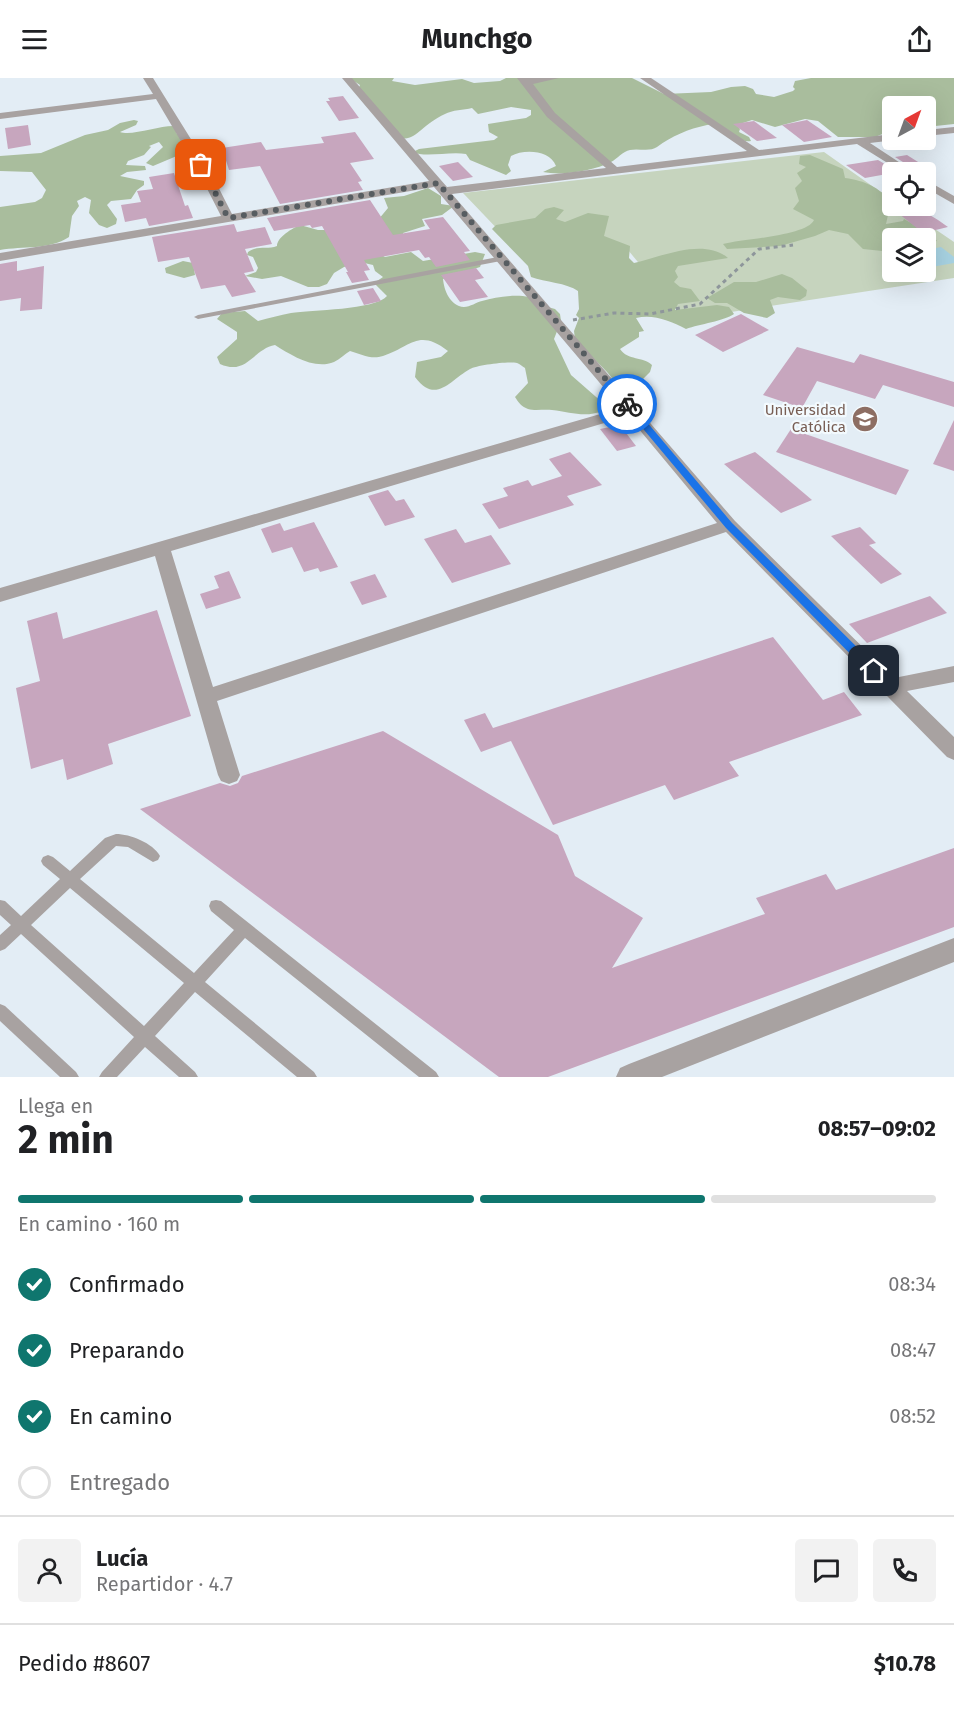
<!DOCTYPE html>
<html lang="es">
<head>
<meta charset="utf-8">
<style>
  :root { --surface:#fff; --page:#f2f2f2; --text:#202124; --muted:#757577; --line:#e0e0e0; --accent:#0f766e }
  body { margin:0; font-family:"Fira Sans",sans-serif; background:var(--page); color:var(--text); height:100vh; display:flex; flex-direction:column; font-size:22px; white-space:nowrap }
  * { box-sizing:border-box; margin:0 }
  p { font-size:20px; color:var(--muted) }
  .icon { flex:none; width:33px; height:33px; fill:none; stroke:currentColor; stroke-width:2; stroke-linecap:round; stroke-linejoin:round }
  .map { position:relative; height:999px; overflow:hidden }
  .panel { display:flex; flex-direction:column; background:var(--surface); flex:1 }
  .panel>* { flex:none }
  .needle { width:39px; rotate:41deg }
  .controls { position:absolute; left:882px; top:18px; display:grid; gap:12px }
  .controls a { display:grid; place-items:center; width:54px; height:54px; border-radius:6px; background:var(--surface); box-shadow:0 6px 24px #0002; font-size:30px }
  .pin { position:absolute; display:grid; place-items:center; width:51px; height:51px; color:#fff; margin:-26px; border-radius:12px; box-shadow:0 3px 9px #0006 }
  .courier { position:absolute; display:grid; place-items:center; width:60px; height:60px; margin:-30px; border:4px solid #1a73e8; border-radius:50%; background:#fff; color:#222; box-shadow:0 2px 8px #0007 }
  .headline em { font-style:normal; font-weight:700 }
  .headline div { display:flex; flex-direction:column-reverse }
  .headline { display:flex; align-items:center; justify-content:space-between; height:102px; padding:0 18px }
  h1 { font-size:39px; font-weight:700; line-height:45px }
  .bar { display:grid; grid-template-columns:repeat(4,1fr); gap:9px 6px; align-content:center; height:72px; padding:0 18px }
  .bar i { height:8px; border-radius:4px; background:var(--line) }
  .bar .current { background:var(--accent) }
  .bar p { grid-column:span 4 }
  .line { display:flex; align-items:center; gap:15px; padding:0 18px; border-top:2px solid var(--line) }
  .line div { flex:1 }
  .round { display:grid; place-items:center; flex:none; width:63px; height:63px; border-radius:6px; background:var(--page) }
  ol { padding:0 18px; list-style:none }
  li { display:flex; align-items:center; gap:18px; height:66px }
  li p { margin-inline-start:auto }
  li .icon { padding:6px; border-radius:50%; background:var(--accent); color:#fff; stroke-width:4 }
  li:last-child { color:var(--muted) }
  li i { width:33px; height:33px; border:3px solid var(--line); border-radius:50% }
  header { display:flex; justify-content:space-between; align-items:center; height:78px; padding:0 18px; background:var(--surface); font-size:27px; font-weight:700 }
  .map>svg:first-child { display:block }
</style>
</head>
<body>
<header><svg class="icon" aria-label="menu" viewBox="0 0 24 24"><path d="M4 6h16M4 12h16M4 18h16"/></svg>Munchgo<svg class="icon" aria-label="share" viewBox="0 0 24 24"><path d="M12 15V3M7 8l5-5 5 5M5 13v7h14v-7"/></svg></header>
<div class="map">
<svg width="954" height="999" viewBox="0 0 954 999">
  <rect width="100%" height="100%" fill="#e3edf5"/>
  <!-- green -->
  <path fill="#c6d4be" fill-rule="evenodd" d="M824 74 892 122V128H901L954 164V200L685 241 628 172 506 160 463 115ZM892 160H926V194H892Z"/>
  <!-- forest -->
  <g fill="#a9bd9d">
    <path d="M349 0H394L392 3 415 7 462 1 474 5 500 3 506 0H632L664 16 711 14 731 9 745 8 753 11 756 16 774 19 793 13 795 11 793 9 795 3 811 0H954V46L926 49V28H892V55H885L875 59H838L818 43 805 41 775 49 752 42 737 47 740 51 739 54 749 59 751 63C734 66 730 43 707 47 688 51 672 58 657 69 650 74 638 70 630 72 623 73 617 81 611 84 593 93 563 98 543 94L556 88C550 72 524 71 511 78L508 87 511 93 506 97 470 82 466 76C450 73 425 80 413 74L419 71 494 62 498 59 489 54 488 46 526 40 531 37V32L511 29 478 36 472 30C464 32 452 32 445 36 412 51 411 81 377 39 370 30 361 25 357 14L360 7Z"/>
    <path d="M134 42 138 43 136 47 120 54C132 58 158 48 173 48L178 54 176 55 183 58 191 72 153 88 146 85 163 69 159 64 149 68 151 69 144 77 128 83 126 87 145 88 146 92 127 94 120 98 144 103V107L137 112 131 121 111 123 107 127 117 141 116 146 107 150 99 147 89 135 91 122 85 119 77 123 79 128 72 138 69 159C49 172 23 168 0 172V129L35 124 42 120 46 112 32 94 0 93V78L41 75 85 57 108 52 120 45Z"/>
    <path d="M810 77 843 91 845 100C866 103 878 109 892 124V128L899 130 888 137 886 146 903 143 904 141 920 150 921 155 932 157 937 163 926 165V160H892V174L863 171 848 156 829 152 815 158 780 168 727 171 723 166C742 161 807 158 814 142L793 131 799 123 795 110 802 103 797 95 806 89 799 86 800 78Z"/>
    <polygon points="428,110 441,118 441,126 454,128 442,137 422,141 425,148 403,155 403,161 397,162 373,148 388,130 384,120 404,118"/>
    <path d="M554 129 564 132 556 141 565 144 588 135 609 138 604 158 630 168 629 180 634 185C660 179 704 159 728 180L678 188 675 193 678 199 674 204 680 209 691 211 700 223 678 226 675 232 717 227 729 229 734 236C724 243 700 246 686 251 670 243 654 236 636 240L644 253 639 254V259L620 271C628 283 643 278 652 287L650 294 641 303 652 314 650 317C624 325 618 305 605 292 595 282 585 271 575 261L574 253 579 240 576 237 579 231 578 213C567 205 545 204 531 199L528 188 492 151 496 147 535 140 545 131Z"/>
    <path d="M300 147 318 152H334L385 179 411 174 423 183 475 174 485 176 480 189 443 201C444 212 450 228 464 229 470 229 477 224 482 223 497 219 515 216 529 219L533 225 555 231 560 236 561 243 554 261 571 297 603 325V333C584 340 571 334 552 332 544 331 535 333 528 331 522 329 518 324 515 319L528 305 525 290C525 290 518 285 517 285 509 283 477 287 470 291 450 302 436 327 415 299L417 284 441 279 448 273C418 250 411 269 383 278 371 282 361 276 350 273 345 276 340 281 334 284 314 292 291 277 275 267 253 271 247 298 220 286L217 279 237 261V254L217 241 222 235 245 233 258 243C269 240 280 237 291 235 311 232 375 232 387 218L374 205 383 199 375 193 373 187 360 184 344 189 334 195 327 206 319 209H308L281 198 262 201 245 198 256 194 258 190 253 179 247 177 248 174C257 167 267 172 277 168 277 159 293 150 300 147Z"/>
    <polygon points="183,183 193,185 195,197 184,200 166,195 165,190"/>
    <polygon points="782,196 792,200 807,212 806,218 800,222 778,219 770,222 775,235 767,240 744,235 727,225 715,225 707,220 734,204 756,204"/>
  </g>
  <!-- water -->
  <polygon fill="#a7d2e2" points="941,169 954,179 954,185 926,190 926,172"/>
  <!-- building -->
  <g fill="#c7a6be">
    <polygon points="343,18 359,40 339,43 326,23 330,23 328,20"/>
    <polygon points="807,42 832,59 804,64 782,47"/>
    <polygon points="754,43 777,60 757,63 733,46"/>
    <polygon points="28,47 31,67 8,71 5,50"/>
    <polygon points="355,54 374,81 350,85 362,103 358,104 363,112 280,126 260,88 229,92 222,70 261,64 266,72 324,65 321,59"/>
    <polygon points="907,77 926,89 914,91 895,79"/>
    <polygon points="878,82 898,94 865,100 846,87"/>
    <polygon points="458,84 473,99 453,103 439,88"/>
    <polygon points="174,95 185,128 188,127 193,140 149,148 146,140 125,144 121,127 141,124 137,113 153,111 149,99"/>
    <polygon points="370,122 393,157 430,151 424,142 443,139 470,173 464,174 470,182 436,189 429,179 425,180 419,172 364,182 370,192 364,193 369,202 352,205 346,194 348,194 322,148 312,150 310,147 274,153 267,140"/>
    <polygon points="920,131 938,142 948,149 923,155 898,135"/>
    <polygon points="234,146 237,154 265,149 272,166 245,171 254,193 244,195 256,214 232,219 225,207 201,211 189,179 158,184 152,159"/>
    <polygon points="17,183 17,193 44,188 42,231 20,233 21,220 0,223 0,186"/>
    <polygon points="476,190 484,200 475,202 488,219 460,224 441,197"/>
    <polygon points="373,210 381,223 364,227 357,213"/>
    <polygon points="741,236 769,252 723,274 695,257"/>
    <polygon points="797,269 854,285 860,276 954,304 954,329 883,307 875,321 817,303 802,330 763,317"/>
    <polygon points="954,342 954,393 933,386"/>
    <polygon points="620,347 636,368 617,373 600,351"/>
    <polygon points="791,351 909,392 896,417 776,374"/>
    <polygon points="570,374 602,407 567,418 574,427 499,451 482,426 508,418 503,410 528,402 532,408 562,398 549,381"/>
    <polygon points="755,374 766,383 812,422 781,435 724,386"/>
    <polygon points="388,412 396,423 404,421 415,439 385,448 368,418"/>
    <polygon points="314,444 338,489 320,494 318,490 304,494 292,469 272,475 261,451 280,445 284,453"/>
    <polygon points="860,449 876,465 869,467 902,496 881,506 831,458"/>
    <polygon points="456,451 465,465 491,457 511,486 452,505 424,461"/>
    <polygon points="229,493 241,520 206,531 200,516 219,510 214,498"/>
    <polygon points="375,496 387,519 362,527 350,504"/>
    <polygon points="930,518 947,535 867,565 849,546"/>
    <polygon points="157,532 191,638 108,666 113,686 67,702 63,681 31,691 16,610 40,603 27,543 57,534 63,561"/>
    <polygon points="773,559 823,622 844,614 862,637 729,684 739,698 674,722 665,707 553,747 511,663 481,674 464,642 485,635 493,650"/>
    <polygon points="383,653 558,757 575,798 643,840 612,890 765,836 756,820 826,796 836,812 954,770 954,849 548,999 499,999 140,731 220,705 230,708 238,705 242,698"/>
  </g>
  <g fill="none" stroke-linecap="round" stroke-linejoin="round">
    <!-- path -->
    <polyline stroke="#8e969b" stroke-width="3" stroke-dasharray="4 4" stroke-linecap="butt" points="573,242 614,235 650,236 700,226 759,171 793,167"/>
    <!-- lane -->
    <g fill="#a8a2a1" fill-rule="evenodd">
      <polygon points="503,178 506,178 506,182 198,241 194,239 198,237"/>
      <path d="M116 756C130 756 153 765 160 778L158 782 153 784 128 769 116 768 80 801 194 895 234 852 211 833 209 828 211 823 216 822 221 823 436 994 439 999H419L245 860 205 904 314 994 317 999H297L195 914 155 958 195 994 198 999H179L145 969 117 999H99L102 994 134 959 21 856 5 871 0 873V857L11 847 0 837V822L5 823 21 838 60 801 43 787 41 783 43 779 48 777 53 779 70 793 105 760ZM70 810 184 905 144 948 31 847Z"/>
      <polygon points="0,926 5,928 76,994 79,999 60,999 0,943"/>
    </g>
    <!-- street -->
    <g fill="#a8a2a1" fill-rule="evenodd">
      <path d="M143 0H153L207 87 232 136 429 103 342 0H352L447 109 606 90 547 39 517 0H559L533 6 555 35 617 89 747 73 640 0H651L759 72 892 56V62H895L870 65 914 94H902L857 66 452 116 735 443 894 600 954 588V604L907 613 954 659V682L947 679 726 454 217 623 240 697 237 703 229 706 221 703 218 697 155 478 0 524V510L621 330 434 109 0 183V175L221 138 195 87 156 21 0 41V35L153 16ZM628 338 717 445 213 609 171 473Z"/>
      <polygon points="954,49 954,55 926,58 926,52"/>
      <polygon points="926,102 954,118 954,126 926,110"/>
      <polygon points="954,860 954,884 662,999 616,999 620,990 629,986"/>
    </g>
  </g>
  <!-- route -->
  <polygon fill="#1a73e8" points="624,324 630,324 732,445 878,590 878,596 870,596 726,450 624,328"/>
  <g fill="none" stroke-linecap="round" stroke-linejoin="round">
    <!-- done -->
    <polyline stroke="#575d61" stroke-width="6" stroke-dasharray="0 10.8" points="201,87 228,140 438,105 627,326"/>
  </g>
  <!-- icons -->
  <defs>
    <symbol id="school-disc" viewBox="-11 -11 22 22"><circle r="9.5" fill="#8d6e63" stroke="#f3fafe"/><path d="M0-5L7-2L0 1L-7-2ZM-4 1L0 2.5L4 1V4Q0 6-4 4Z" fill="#fff"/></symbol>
  </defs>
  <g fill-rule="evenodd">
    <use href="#school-disc" x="850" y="326" width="30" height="30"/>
  </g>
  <g text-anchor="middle" stroke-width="4.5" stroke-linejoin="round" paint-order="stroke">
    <!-- education labels -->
    <g font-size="15" fill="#785e54" stroke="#f3fafe" text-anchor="end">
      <text x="846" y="337">Universidad<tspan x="846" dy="17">Católica</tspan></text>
    </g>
  </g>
</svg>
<div class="controls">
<a><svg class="needle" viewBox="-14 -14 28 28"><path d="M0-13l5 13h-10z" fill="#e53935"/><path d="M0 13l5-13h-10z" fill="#757577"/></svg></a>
<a><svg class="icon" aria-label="locate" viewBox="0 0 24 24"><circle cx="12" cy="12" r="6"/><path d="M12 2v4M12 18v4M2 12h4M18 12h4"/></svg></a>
<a><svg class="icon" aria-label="layers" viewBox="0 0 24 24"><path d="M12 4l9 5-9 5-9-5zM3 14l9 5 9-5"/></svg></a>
</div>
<div class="pin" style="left:201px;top:87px;background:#ea580c"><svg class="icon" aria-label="bag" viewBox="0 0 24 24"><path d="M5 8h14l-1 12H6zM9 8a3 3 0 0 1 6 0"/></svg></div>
<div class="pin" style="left:874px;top:593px;background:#1f2937"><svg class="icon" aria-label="home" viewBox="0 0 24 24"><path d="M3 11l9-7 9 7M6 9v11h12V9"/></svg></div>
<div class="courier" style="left:627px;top:326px"><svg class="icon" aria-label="bike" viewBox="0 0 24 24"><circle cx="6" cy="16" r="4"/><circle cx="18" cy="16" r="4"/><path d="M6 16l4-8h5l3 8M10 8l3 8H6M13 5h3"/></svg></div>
</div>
<section class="panel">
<div class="headline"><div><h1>2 min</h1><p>Llega en</p></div><em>08:57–09:02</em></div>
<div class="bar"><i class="current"></i><i class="current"></i><i class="current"></i><i></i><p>En camino · 160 m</p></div>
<ol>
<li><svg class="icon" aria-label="check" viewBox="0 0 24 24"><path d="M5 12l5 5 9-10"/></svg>Confirmado<p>08:34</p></li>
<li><svg class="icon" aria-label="check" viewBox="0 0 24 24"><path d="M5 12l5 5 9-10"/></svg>Preparando<p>08:47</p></li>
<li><svg class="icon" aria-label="check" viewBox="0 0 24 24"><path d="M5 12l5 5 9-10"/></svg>En camino<p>08:52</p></li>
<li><i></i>Entregado</li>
</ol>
<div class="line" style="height:108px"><a class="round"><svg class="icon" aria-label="person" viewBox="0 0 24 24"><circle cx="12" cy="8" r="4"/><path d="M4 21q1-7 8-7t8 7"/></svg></a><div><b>Lucía</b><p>Repartidor · 4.7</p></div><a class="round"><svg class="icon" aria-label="chat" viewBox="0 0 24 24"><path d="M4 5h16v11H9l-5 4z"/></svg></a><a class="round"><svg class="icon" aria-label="phone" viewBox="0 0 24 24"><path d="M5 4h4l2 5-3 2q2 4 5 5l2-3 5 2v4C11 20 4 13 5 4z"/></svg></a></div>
<div class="line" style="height:78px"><div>Pedido #8607</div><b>$10.78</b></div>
</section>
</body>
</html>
